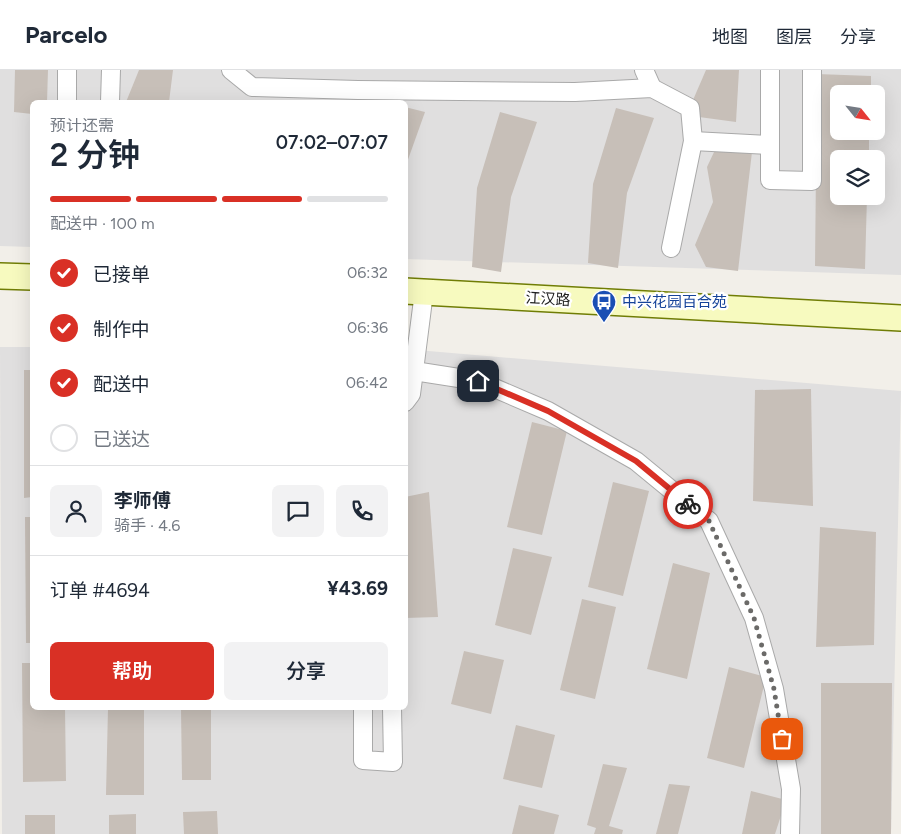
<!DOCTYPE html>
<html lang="zh">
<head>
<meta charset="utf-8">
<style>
  :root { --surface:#fff; --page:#f2f2f3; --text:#1f2937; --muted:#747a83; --line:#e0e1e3; --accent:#d93025 }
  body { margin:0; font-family:Figtree,"Noto Sans SC",sans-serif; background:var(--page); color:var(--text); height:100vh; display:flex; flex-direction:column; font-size:19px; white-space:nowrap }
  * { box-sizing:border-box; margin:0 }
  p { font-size:16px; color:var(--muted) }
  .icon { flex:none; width:28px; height:28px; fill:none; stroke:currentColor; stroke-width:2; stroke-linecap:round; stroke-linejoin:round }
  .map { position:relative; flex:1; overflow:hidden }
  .sheet { position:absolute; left:30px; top:30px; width:378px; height:610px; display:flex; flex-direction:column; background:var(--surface); border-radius:8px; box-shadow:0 5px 20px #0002 }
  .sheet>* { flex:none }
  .needle { width:32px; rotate:120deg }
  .tools { position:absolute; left:830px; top:15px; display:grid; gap:10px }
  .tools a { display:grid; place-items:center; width:55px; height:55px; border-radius:8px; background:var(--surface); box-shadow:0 5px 20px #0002; font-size:25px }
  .pin { position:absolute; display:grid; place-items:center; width:42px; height:42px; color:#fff; margin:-21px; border-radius:10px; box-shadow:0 2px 8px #0006 }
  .courier { position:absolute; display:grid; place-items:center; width:50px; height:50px; margin:-25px; border:4px solid #d93025; border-radius:50%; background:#fff; color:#222; box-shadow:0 1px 6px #0007 }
  .headline em { font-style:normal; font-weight:600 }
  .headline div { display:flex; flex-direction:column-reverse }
  .headline { display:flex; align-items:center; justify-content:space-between; height:85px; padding:0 20px }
  h1 { font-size:32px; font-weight:600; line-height:38px }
  .bar { display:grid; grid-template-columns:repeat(4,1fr); gap:8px 5px; align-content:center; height:60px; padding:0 20px }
  .bar i { height:6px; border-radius:4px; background:var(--line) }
  .bar .on { background:var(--accent) }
  .bar p { grid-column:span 4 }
  .line { display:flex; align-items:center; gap:12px; padding:0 20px; border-top:1px solid var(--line) }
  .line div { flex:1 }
  .round { display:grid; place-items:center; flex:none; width:52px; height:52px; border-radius:8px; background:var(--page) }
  ol { padding:0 20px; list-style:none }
  li { display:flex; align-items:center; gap:15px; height:55px }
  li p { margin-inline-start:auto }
  li .icon { padding:5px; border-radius:50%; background:var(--accent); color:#fff; stroke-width:4 }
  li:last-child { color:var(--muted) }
  li i { width:28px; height:28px; border:2px solid var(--line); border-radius:50% }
  .primary-button { display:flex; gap:10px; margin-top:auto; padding:10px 20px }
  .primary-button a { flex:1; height:58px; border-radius:8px; background:var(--accent); color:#fff; font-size:20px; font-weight:600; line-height:58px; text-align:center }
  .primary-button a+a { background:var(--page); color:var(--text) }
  header { display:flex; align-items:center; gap:30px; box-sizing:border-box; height:70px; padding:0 25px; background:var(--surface); border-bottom:1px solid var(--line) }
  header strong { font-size:24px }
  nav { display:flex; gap:28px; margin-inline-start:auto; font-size:18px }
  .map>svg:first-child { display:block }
</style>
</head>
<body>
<header>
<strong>Parcelo</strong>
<nav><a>地图</a><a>图层</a><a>分享</a></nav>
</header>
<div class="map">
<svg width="901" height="764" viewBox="0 0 901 764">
  <rect width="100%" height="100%" fill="#f2efe9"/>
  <!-- residential -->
  <g fill="#e0dfdf" fill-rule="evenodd">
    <path d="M0 0H901V205L405 189V32H32V177L0 176ZM839 24H876V61H839ZM839 89H876V126H839Z"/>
    <polygon points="0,277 32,277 32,638 405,638 405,279 901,321 891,764 2,764"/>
  </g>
  <!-- building -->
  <g fill="#c7bfb8">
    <polygon points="15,0 48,0 47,32 32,32 32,44 14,42"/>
    <polygon points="139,0 173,0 169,32 126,32"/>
    <polygon points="706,0 739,0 736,52 699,47 693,30"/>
    <polygon points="817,4 871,6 871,24 839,24 839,61 869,61 869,89 839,89 839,126 867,126 865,199 815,196"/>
    <polygon points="405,37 425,42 405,98"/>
    <polygon points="616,38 654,48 627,123 618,198 588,193 593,114"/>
    <polygon points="500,42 537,52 511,127 501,202 472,197 477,118"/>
    <polygon points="715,80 752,82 738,201 706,197 695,175 713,132 707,97"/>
    <polygon points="24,300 32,300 32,427 24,428"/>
    <polygon points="811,319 813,436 753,431 755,320"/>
    <polygon points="532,352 567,361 542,465 507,457"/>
    <polygon points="613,412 649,421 623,526 588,517"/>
    <polygon points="429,422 438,547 405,548 405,427"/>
    <polygon points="25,447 32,447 32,573 26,573"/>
    <polygon points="820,457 876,462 874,575 816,577"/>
    <polygon points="513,478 552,487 531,565 495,555"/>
    <polygon points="673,493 710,503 687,609 647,599"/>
    <polygon points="582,529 616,537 595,629 560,620"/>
    <polygon points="464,581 504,590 491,644 451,634"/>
    <polygon points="22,593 32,593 32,638 65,638 66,711 23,712"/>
    <polygon points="729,597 766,607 744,698 707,688"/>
    <polygon points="821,613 892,613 891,764 821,764"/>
    <polygon points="108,638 144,638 144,725 106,725"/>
    <polygon points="181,638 211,638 211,710 182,710"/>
    <polygon points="516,655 555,665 542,718 503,709"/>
    <polygon points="603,694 627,698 609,756 623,760 622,764 594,764 596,758 587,755"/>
    <polygon points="669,714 690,716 678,764 656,764"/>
    <polygon points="751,721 786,730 775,764 742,764"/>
    <polygon points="519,735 559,745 554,764 512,764"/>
    <polygon points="217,741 218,764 184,764 183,742"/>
    <polygon points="136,744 136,764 109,764 109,745"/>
    <rect x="25" y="745" width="30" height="19"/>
  </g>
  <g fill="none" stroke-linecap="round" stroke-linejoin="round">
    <defs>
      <g id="street">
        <polyline points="231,0 252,17 358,20 575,22 652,18 690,38 693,71 671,178"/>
        <polyline points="644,0 652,18"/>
        <polyline points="770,0 770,110 812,111 812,0"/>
        <polyline points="67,32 67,0"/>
        <polyline points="110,32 111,0"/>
        <polyline points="693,71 769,75"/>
        <polyline points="414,301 478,311 548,341 636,391 709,451 754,548 774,619 791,719 790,764"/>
        <polyline points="405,332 411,324 424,222"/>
        <polyline points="363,638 363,690 393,692 392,638"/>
      </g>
      <g id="secondary">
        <polyline points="0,206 32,207"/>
        <polyline points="405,221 901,248"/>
      </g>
    </defs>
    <!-- street casing -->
    <use href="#street" stroke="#a9a9a9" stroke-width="20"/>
    <!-- secondary casing -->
    <use href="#secondary" stroke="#707d05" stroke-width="28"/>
    <!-- street -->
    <use href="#street" stroke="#fff" stroke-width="18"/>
    <!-- secondary -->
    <use href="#secondary" stroke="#f7fabf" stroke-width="25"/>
  </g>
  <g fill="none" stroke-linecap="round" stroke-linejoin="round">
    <!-- done -->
    <polyline stroke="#6b6a68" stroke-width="5" stroke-dasharray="0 9" points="688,434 709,451 754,548 774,619 782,669"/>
    <!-- route -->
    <polyline stroke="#d93025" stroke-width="6" points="478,311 548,341 636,391 688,434"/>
  </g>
  <!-- icons -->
  <defs>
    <symbol id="bus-pin" viewBox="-11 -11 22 30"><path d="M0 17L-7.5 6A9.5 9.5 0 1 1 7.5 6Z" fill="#1a4fb4" stroke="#fff"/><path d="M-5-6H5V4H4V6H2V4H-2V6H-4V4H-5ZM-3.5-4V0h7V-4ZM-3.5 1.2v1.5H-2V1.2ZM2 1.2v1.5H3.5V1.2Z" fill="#fff"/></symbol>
  </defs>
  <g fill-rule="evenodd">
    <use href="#bus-pin" x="590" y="218" width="28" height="38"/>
  </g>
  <g text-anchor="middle" stroke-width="4.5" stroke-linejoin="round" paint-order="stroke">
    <!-- street labels -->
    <g font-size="15" fill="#222" stroke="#fff">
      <text transform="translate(548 229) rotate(3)" y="5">江汉路</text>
    </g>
    <!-- transit labels -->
    <g font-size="15" fill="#164399" stroke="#fff" text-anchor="start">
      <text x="622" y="237">中兴花园百合苑</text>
    </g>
  </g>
</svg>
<div class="tools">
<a><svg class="needle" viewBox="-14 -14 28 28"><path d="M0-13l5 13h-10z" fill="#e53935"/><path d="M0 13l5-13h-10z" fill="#747a83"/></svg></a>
<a><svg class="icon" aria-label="layers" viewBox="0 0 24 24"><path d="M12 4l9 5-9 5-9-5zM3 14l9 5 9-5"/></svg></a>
</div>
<div class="pin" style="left:782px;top:669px;background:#ea580c"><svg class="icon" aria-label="bag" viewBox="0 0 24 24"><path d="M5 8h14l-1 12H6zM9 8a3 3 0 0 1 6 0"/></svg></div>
<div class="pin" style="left:478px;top:311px;background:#1f2937"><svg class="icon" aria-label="home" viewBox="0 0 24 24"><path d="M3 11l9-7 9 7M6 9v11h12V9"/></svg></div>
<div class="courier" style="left:688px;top:434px"><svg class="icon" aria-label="bike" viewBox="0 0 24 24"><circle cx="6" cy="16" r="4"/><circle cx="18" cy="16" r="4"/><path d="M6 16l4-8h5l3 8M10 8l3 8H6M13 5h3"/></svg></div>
<section class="sheet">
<div class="headline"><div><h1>2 分钟</h1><p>预计还需</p></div><em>07:02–07:07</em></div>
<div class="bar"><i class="on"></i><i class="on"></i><i class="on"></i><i></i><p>配送中 · 100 m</p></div>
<ol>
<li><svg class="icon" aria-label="check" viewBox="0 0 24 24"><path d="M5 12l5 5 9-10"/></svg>已接单<p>06:32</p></li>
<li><svg class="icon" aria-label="check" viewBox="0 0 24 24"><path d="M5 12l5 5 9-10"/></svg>制作中<p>06:36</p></li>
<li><svg class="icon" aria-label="check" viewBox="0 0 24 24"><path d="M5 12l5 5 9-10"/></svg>配送中<p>06:42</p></li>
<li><i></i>已送达</li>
</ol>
<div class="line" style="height:90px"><a class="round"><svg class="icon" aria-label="person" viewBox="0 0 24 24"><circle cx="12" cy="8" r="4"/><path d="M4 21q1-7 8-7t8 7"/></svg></a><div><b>李师傅</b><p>骑手 · 4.6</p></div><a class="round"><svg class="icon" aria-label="chat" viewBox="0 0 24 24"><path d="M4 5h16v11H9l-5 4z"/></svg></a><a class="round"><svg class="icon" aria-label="phone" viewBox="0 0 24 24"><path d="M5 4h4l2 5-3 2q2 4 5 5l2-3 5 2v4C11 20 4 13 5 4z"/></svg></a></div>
<div class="line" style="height:65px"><div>订单 #4694</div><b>¥43.69</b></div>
<div class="primary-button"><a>帮助</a><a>分享</a></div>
</section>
</div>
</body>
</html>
